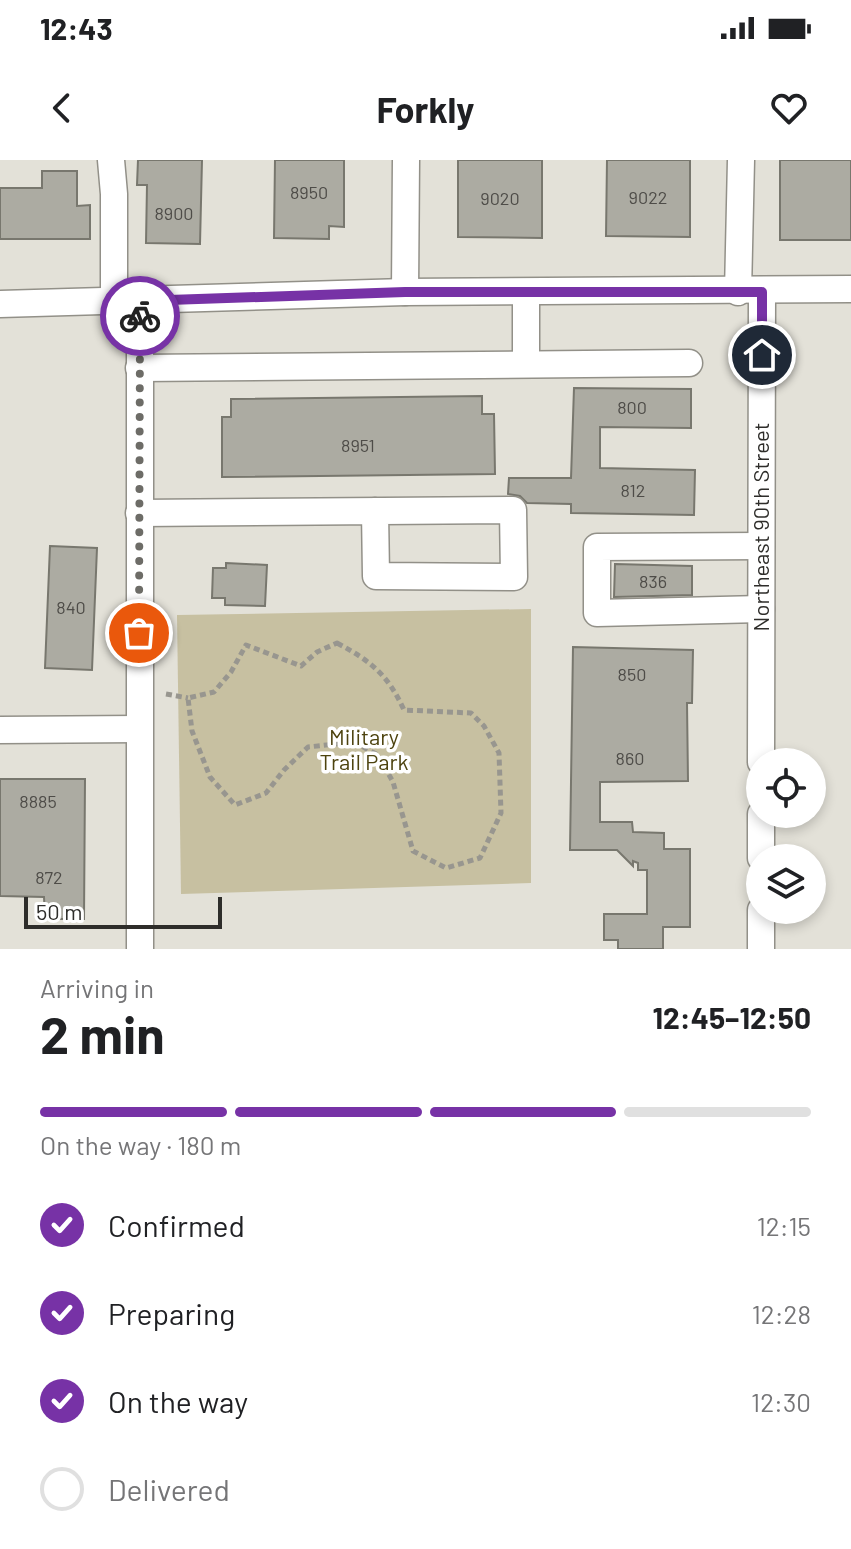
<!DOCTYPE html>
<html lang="en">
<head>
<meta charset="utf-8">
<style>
  :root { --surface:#fff; --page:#f6f6f6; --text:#202124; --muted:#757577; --line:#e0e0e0; --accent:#7732a6 }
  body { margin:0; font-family:Barlow,sans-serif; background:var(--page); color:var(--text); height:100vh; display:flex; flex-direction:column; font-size:30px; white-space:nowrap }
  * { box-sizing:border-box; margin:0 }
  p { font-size:26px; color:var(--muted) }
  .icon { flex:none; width:44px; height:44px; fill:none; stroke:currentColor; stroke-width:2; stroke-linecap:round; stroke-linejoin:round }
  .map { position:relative; height:789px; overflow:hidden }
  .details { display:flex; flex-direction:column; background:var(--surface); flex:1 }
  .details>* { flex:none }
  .tools { position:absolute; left:746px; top:588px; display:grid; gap:16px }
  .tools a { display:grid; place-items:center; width:80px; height:80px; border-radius:50%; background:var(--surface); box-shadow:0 4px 12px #0003; font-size:40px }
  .scale { position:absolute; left:24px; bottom:20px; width:198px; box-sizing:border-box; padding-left:8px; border:4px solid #2e2d2a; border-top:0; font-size:22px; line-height:28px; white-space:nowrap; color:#2e2d2a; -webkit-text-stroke:6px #fff; paint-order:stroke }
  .pin { position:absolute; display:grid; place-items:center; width:68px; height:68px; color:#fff; margin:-34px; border:4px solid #fff; border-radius:50%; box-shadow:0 2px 8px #0007 }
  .courier { position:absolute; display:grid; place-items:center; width:80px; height:80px; margin:-40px; border:6px solid #7732a6; border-radius:50%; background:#fff; color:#222; box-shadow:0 2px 10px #0007 }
  .headline em { font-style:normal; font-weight:700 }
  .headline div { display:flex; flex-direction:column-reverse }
  .headline { display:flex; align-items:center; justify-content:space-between; height:136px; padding:0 40px }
  h1 { font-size:52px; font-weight:700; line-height:60px }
  .bar { display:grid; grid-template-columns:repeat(4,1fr); gap:12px 8px; align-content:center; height:96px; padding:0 40px }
  .bar i { height:10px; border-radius:6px; background:var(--line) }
  .bar .on { background:var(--accent) }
  .bar p { grid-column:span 4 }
  ol { padding:0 40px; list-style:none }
  li { display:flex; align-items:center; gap:24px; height:88px }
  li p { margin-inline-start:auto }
  li .icon { padding:8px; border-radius:50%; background:var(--accent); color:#fff; stroke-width:4 }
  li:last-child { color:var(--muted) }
  li i { width:44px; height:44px; border:4px solid var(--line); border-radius:50% }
  .status { display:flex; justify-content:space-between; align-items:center; height:56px; padding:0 40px; background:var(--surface); direction:ltr }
  .status svg { height:22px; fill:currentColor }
  header { display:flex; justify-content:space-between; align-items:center; height:104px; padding:0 40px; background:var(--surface); font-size:36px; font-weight:700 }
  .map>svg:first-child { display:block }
</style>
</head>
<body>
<div class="status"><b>12:43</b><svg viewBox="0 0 49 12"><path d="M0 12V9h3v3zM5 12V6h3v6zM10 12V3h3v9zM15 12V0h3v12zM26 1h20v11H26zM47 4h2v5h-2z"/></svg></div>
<header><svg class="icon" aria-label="back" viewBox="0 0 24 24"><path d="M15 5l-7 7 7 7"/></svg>Forkly<svg class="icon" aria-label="heart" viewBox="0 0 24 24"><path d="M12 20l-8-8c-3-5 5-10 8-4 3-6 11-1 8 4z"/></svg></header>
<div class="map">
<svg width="851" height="789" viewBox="0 0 851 789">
  <rect width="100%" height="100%" fill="#e3e1d8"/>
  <!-- green -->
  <polygon fill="#c7c0a1" points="531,449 531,723 181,734 177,455"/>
  <!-- building -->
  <g fill="#acaba2" stroke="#78776e" stroke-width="2">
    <polygon points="138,0 202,0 200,84 146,83 147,25 137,25"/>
    <polygon points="275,0 344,0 344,67 329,66 329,79 274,78"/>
    <polygon points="458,0 542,0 542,78 458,77"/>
    <polygon points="607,0 690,0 690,77 606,76"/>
    <rect x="780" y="0" width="71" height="80"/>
    <polygon points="42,11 77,11 77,46 90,45 90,79 0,79 0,28 42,28"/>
    <polygon points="574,228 691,229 691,268 600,267 600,308 695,310 694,355 571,353 571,344 527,343 520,336 508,334 509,318 571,318"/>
    <polygon points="482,236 482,254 494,254 495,314 222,317 222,257 231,257 231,239"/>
    <polygon points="50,386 97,388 92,510 45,508"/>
    <polygon points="226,403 267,405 265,446 225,445 225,438 212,438 213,408 226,408"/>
    <polygon points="615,404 692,406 692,435 614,437"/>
    <polygon points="573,487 693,490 692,543 687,543 688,621 600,622 600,662 632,662 633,672 664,673 664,689 690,689 690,767 663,767 663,789 618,789 618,780 604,780 604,754 647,754 647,710 638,710 638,703 633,701 633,706 617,690 570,690"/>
    <polygon points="0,619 85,619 84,759 45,759 44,737 0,736"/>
  </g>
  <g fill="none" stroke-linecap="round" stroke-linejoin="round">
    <defs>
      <g id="minor">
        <polyline points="111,0 114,34 114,142"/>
        <polyline points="405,132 406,0"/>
        <polyline points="526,132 526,204"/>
        <polyline points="738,132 741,0"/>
        <polyline points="0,144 405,132 851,129"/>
        <polyline points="139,208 689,203"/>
        <polyline points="139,353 513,350 514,417 376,416 375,351"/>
        <polyline points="761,449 597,453 597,387 761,386"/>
        <polyline points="0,570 139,569"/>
        <polyline points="761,602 762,132"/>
        <polyline points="761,654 761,698"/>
        <polyline points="761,750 761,789"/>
        <polyline points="140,789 140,141"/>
      </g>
    </defs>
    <!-- minor casing -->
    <use href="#minor" stroke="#929088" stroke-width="29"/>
    <!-- path -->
    <g stroke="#98968f" stroke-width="5" stroke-dasharray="6 4" stroke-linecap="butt">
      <path d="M337 483C371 501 388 515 404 550L471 553 484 566 499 593 501 653 480 698 446 708 413 691 393 622 378 595 354 582 308 587 284 610 266 633 235 645 210 617 192 571 188 538 214 532 231 512 246 485 301 506 317 492Z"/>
      <polyline points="166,534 188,538"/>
    </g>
    <!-- minor -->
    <use href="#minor" stroke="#fff" stroke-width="26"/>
  </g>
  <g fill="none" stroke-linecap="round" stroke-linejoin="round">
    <!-- done -->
    <polyline stroke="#6d6c67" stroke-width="8" stroke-dasharray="0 14.4" points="139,473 140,156"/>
    <!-- route -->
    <polyline stroke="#7732a6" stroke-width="10" points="140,156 140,141 405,132 762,132 762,195"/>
  </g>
  <g text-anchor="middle" stroke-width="7" stroke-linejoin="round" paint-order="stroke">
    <!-- number labels -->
    <g font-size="18" fill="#4e4c48">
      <text x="309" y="39">8950</text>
      <text x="648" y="44">9022</text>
      <text x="500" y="45">9020</text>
      <text x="174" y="60">8900</text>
      <text x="632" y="254">800</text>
      <text x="358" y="292">8951</text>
      <text x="633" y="337">812</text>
      <text x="653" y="428">836</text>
      <text x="71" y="454">840</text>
      <text x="632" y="521">850</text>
      <text x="630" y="605">860</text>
      <text x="38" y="648">8885</text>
      <text x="49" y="724">872</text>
    </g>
    <!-- street labels -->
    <g font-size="22" fill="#2e2d2a" stroke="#fff">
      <text transform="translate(761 367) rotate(-90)" y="8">Northeast 90th Street</text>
    </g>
    <!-- park labels -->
    <g font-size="22" fill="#4d430f" stroke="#fff">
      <text x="364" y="585">Military<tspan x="364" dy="25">Trail Park</tspan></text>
    </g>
  </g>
</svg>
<div class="tools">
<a><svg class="icon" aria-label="locate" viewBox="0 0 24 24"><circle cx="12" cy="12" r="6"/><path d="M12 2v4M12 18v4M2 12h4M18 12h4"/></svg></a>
<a><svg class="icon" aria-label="layers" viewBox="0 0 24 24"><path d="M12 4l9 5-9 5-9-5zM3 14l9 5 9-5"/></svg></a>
</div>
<div class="scale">50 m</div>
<div class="pin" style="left:139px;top:473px;background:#ea580c"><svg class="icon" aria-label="bag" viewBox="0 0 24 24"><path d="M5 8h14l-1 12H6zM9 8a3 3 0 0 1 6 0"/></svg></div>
<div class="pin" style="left:762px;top:195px;background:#1f2937"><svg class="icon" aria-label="home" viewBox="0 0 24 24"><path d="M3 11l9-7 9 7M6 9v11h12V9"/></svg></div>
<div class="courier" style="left:140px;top:156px"><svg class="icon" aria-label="bike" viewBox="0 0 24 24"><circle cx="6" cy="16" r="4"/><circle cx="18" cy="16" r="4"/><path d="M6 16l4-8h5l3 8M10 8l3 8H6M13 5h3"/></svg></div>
</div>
<section class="details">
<div class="headline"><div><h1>2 min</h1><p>Arriving in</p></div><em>12:45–12:50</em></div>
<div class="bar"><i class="on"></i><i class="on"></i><i class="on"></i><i></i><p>On the way · 180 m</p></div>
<ol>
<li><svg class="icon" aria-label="check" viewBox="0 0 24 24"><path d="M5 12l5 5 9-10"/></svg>Confirmed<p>12:15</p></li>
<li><svg class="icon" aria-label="check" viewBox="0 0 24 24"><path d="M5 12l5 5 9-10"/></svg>Preparing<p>12:28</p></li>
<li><svg class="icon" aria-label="check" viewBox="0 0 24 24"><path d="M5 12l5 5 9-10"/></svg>On the way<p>12:30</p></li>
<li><i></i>Delivered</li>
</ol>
</section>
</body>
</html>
